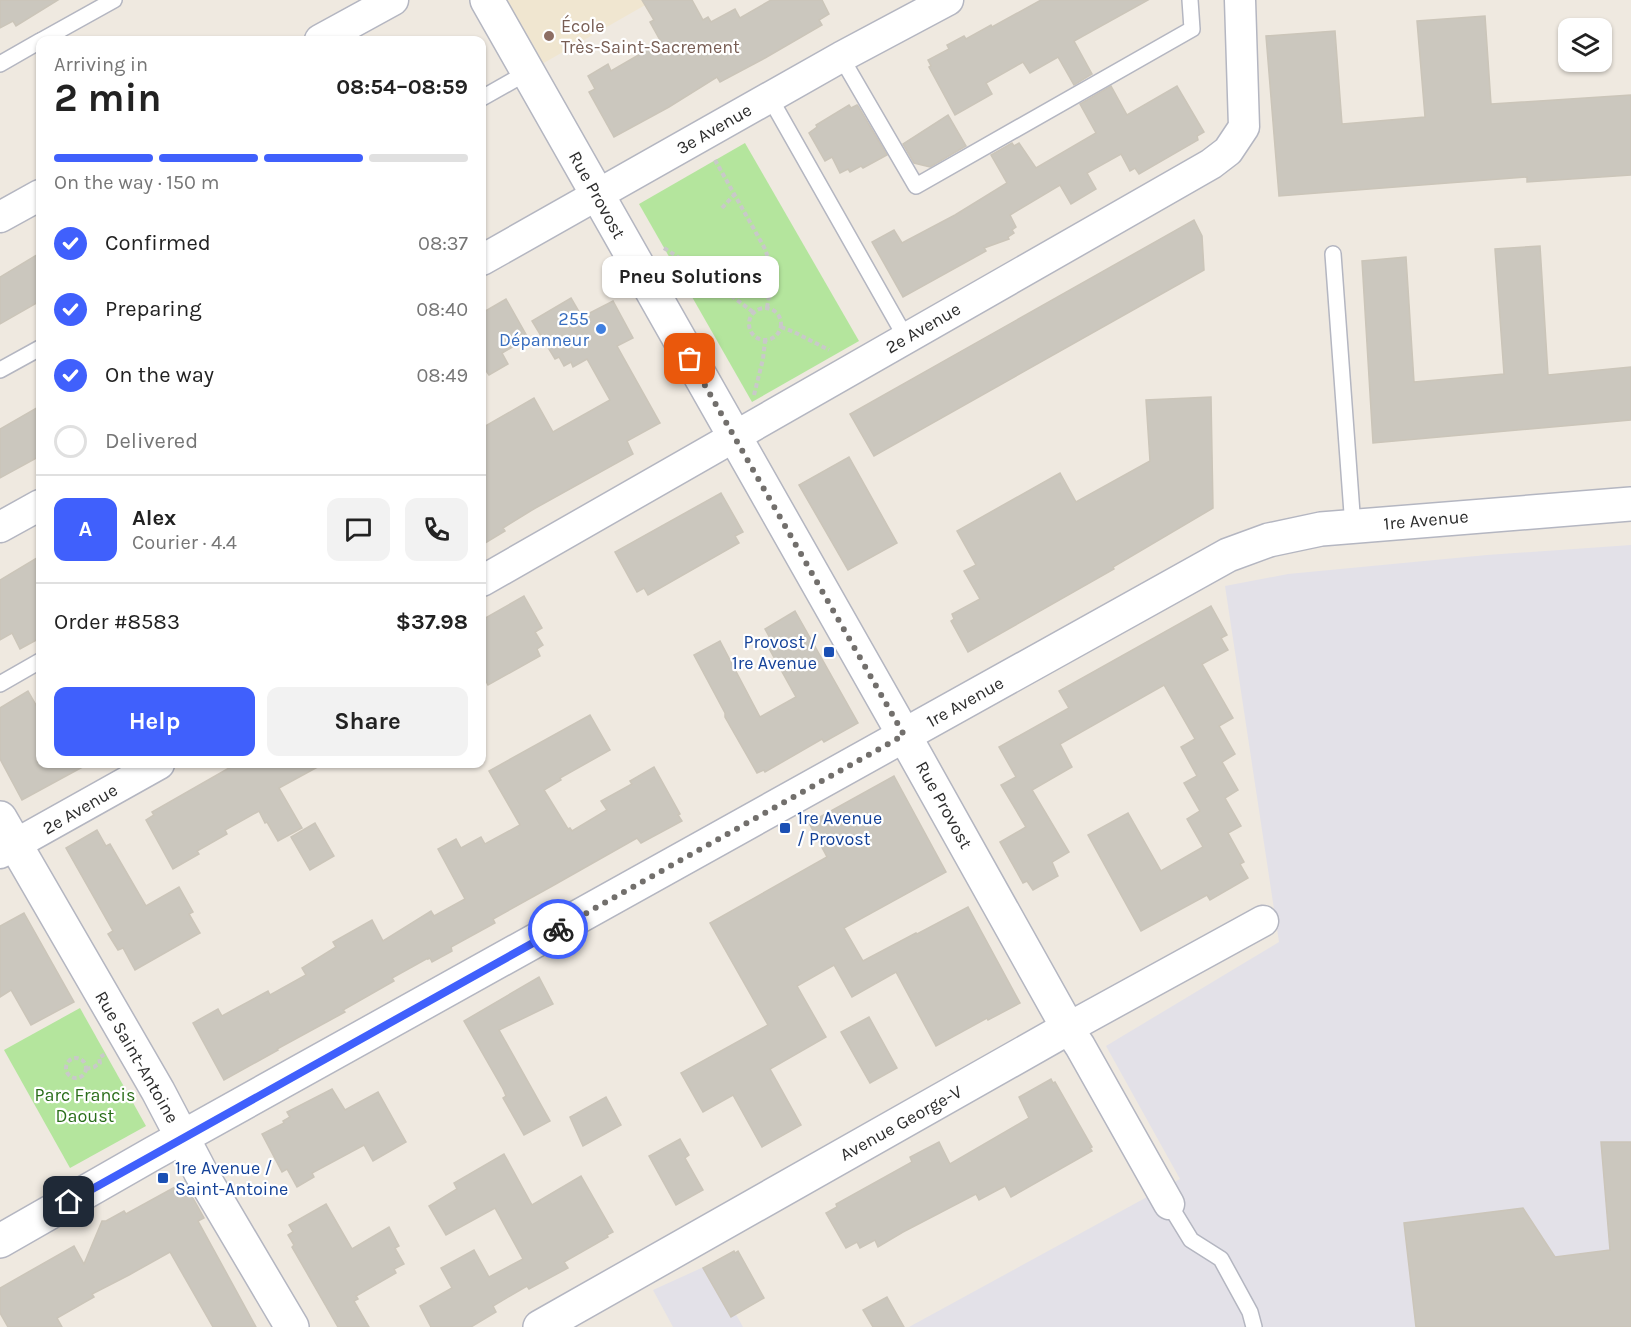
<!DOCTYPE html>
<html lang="en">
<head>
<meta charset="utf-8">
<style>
  :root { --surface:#fff; --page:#f2f2f2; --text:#222; --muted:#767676; --line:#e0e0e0; --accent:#4060fc }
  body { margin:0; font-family:Karla,sans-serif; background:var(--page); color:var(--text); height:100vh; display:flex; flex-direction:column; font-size:22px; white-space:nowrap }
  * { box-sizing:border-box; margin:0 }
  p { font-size:20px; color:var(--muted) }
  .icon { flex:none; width:33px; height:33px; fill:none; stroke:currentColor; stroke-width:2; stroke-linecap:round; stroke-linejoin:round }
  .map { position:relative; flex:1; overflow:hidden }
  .sheet { position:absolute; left:36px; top:36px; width:450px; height:732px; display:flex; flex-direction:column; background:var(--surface); border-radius:12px; box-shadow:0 2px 4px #0004 }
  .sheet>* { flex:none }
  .buttons { position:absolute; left:1558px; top:18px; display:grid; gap:12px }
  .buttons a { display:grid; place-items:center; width:54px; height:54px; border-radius:12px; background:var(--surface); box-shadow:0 2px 4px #0004; font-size:30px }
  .pin { position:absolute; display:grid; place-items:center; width:51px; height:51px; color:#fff; margin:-26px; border-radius:12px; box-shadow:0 3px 9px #0006 }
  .courier { position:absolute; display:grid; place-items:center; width:60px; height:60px; margin:-30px; border:4px solid #4060fc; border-radius:50%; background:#fff; color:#222; box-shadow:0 2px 8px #0007 }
  .bubble { position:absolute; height:42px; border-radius:12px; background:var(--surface); box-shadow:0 2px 4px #0004; font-size:20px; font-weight:700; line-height:42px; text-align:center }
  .overview em { font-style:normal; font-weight:700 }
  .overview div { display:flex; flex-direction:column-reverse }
  .overview { display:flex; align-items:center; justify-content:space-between; height:102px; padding:0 18px }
  h1 { font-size:39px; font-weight:700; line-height:45px }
  .bar { display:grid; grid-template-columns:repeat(4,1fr); gap:9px 6px; align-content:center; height:72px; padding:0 18px }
  .bar i { height:8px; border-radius:4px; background:var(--line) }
  .bar .active { background:var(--accent) }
  .bar p { grid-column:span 4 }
  .line { display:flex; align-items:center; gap:15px; padding:0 18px; border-top:2px solid var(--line) }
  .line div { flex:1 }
  .round { display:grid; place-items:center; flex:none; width:63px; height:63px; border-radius:12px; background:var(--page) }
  ol { padding:0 18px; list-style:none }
  li { display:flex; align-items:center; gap:18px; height:66px }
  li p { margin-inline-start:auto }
  li .icon { padding:6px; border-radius:50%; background:var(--accent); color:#fff; stroke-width:4 }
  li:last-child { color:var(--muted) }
  li i { width:33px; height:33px; border:3px solid var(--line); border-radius:50% }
  .cta { display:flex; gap:12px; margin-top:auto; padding:12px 18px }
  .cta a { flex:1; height:69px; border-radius:12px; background:var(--accent); color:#fff; font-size:24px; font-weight:700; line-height:69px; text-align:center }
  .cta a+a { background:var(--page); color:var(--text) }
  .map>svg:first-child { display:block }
</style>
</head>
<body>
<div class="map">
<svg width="1631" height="1327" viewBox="0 0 1631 1327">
  <rect width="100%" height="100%" fill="#efe9e0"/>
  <!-- industrial -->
  <g fill="#e3e1e8">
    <polygon points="1631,545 1631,1327 909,1327 1180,1179 1106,1046 1279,942 1225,586 1288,574 1487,555"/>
    <polygon points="708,1265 743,1327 673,1327 653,1290"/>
  </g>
  <!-- education -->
  <polygon fill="#f0e6d0" points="487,0 654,0 528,72"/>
  <!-- grass -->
  <g fill="#b4e59d">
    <polygon points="745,143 859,341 752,402 639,204"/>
    <polygon points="80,1008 146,1126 70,1168 4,1050"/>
  </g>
  <!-- building -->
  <g fill="#cbc7be" stroke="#cbc5b9" stroke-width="1.5">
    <polygon points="0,0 58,0 16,26 13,21 0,28"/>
    <polygon points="642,0 692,0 703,20 708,17 711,22 735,9 740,18 771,0 822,0 829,14 819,20 822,25 765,58 720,82 717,77 669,107 614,137 589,92 595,89 588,76 608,64 611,71 661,42 650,22 654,20"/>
    <polygon points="1041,0 1148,0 1074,41 1092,74 1074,85 1058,57 1030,73 1023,62 986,83 992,94 955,115 929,67 931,66 928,60 949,49 947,45 964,36 966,39 991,25 992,27"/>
    <polygon points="1485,16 1491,104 1631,95 1631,175 1527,182 1527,177 1279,196 1266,36 1335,31 1342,124 1425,117 1417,21"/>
    <polygon points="1111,86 1127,115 1177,86 1204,132 1197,136 1198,140 1139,174 1135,168 1130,171 1121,154 1087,173 1096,189 1071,204 1060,185 1010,215 1016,227 1012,230 1014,233 1008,237 1009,239 984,248 986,251 903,297 872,242 894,230 902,243 955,215 1007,183 991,155 1012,143 1014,146 1019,143 1036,168 1096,133 1080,104"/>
    <polygon points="849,105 851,108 857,105 858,106 887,155 863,168 861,166 850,172 848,169 840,173 832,157 825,161 809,133 817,127 816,125"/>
    <polygon points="948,115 966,146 930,167 914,163 903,144"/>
    <polygon points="1194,220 1202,236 1204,270 874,456 850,414"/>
    <polygon points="1540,246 1548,375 1631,367 1631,420 1373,443 1362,261 1406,257 1414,382 1504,374 1495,249"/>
    <polygon points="40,253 40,301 0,324 0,277"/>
    <polygon points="571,298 582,317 613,301 633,338 617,346 660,423 627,441 633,454 532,510 503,528 505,531 482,545 482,428 534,398 553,432 610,400 587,359 573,367 571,362 564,366 559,357 555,359 532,321"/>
    <polygon points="506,299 528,338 502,353 508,364 489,375 482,365 482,313"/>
    <polygon points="1211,397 1213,508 1113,567 1114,569 968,652 951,621 954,619 952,614 980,599 964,571 976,565 957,531 1060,473 1076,502 1150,461 1146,400"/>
    <polygon points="40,406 40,456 0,478 0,429"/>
    <polygon points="849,457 897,543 848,570 799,485"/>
    <polygon points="721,493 743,532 735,536 739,543 648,595 644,588 637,592 615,552"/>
    <polygon points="40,556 40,638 20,649 12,633 0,640 0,580"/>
    <polygon points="524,596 542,628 535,632 543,645 537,649 540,656 488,685 482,673 482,620"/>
    <polygon points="1211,606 1227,635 1221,638 1228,650 1202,664 1233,718 1219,726 1235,754 1222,762 1238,790 1225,798 1241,826 1228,833 1244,862 1240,864 1248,878 1210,900 1207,895 1141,931 1088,835 1128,813 1161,871 1203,847 1187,819 1200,811 1184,783 1197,776 1181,747 1195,739 1164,685 1060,744 1072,767 1032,790 1069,852 1052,862 1058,876 1033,890 1027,881 1023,883 1000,842 1026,827 1001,785 1016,777 999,747 1069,708 1059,691"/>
    <polygon points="795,611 858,723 824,742 822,739 765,772 764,770 757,773 725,717 725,713 694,655 720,641 760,717 796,697 766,643 771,640 765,629"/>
    <polygon points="28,691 40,712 40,764 88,764 22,800 0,759 0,708"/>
    <polygon points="590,715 610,750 560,778 561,780 544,790 568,829 570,828 572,831 607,810 601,801 632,784 630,781 654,767 680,814 678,815 682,821 641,843 637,838 554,885 493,919 495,923 451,947 452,951 432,962 430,958 428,959 428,958 392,978 394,981 343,1010 345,1012 277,1049 278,1050 224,1080 193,1023 218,1009 222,1016 268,991 270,995 306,975 302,968 336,947 333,942 372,920 383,941 431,911 434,916 465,899 438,849 456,839 461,848 481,837 485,844 520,825 489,771"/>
    <polygon points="236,764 323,764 279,788 302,828 278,841 267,822 265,823 259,811 225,830 227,834 197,851 199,854 173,869 146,820 154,815 152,812"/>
    <polygon points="894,776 946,872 844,928 863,961 916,933 917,934 968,907 1020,1003 988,1020 987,1018 936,1046 896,972 852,997 834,965 797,986 826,1037 770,1069 801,1125 762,1147 733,1095 703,1112 681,1073 768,1025 710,923 827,857 809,823"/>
    <polygon points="315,823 334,856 310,870 291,837"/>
    <polygon points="97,830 106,846 110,844 146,906 179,887 193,912 189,914 200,933 135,970 123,948 118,950 108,934 113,931 66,848"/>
    <polygon points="24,913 74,1002 31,1025 11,990 0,997 0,926"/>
    <polygon points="539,977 553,1004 499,1030 550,1121 524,1135 503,1098 506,1096 503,1089 464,1021"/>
    <polygon points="869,1017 897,1068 870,1083 841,1032"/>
    <polygon points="1051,1079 1053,1083 1055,1082 1092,1147 1090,1148 1092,1151 1011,1197 1005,1186 979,1200 976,1194 903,1232 878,1247 875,1240 860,1248 857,1242 846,1248 826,1213 837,1207 836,1204 912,1162 910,1157 939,1142 950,1164 1029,1118 1019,1097"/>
    <polygon points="332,1089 345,1110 378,1092 406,1142 373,1161 364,1145 312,1173 314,1177 297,1187 287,1169 282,1172 262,1134 284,1123 283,1121 290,1117 287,1112"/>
    <polygon points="606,1097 621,1125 583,1146 570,1117"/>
    <polygon points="680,1139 689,1155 685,1158 703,1190 676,1205 649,1156"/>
    <polygon points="1601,1142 1631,1142 1631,1327 1416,1327 1404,1223 1523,1208 1555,1257 1610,1250"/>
    <polygon points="504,1154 532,1205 581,1176 613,1232 607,1235 608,1237 564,1262 568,1268 529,1289 527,1286 493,1306 496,1312 471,1327 431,1327 420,1306 452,1288 441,1268 474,1250 489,1277 523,1259 495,1208 446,1235 429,1206 457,1189 454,1183"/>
    <polygon points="184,1182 204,1218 198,1221 256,1327 213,1327 170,1252 129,1275 92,1294 94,1297 57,1318 62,1327 8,1327 0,1313 0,1288 74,1246 84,1264 102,1221 106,1221 124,1211 126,1214"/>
    <polygon points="326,1204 352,1249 389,1227 399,1246 395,1248 404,1264 394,1269 396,1273 356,1296 358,1299 354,1301 369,1327 338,1327 292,1247 294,1245 288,1235 293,1232 289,1225"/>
    <polygon points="734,1251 735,1253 738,1251 764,1298 731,1317 703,1268"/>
    <polygon points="887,1297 904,1327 873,1327 863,1310"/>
  </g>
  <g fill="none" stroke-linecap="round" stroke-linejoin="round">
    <defs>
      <g id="lane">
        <polyline points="42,40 114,0"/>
        <polyline points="841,57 916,186 1192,29 1190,0"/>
        <polyline points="0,64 40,41"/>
        <polyline points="482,98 528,72"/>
        <polyline points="770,98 906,338"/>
        <polyline points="1333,254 1353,527"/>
        <polyline points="0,370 40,348"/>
        <polyline points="0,684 40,661"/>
        <polyline points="1169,1204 1191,1240 1221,1259 1250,1312 1254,1327"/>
      </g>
      <g id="street">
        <polyline points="320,40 393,0"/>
        <polyline points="0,217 40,195"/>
        <polyline points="482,260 841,57 948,0"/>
        <polyline points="0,527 40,505"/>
        <path d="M482 581C725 443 967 303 1211 164L1228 151 1244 127 1240 0"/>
        <polyline points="0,853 159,764"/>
        <polyline points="1169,1204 1080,1046 1068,1028 1263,921"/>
      </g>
      <g id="secondary">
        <polyline points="487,0 904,735 1068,1028 540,1327"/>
        <polyline points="0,818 158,1091 201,1173 292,1327"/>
        <polyline points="0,1241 152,1154 1228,555 1269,540 1321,529 1631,504"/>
      </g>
    </defs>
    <!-- lane casing -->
    <use href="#lane" stroke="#b4b6c1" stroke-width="18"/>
    <!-- street casing -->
    <use href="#street" stroke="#b4b6c1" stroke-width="33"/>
    <!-- secondary casing -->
    <use href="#secondary" stroke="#b4b6c1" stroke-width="36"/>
    <!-- path -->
    <g stroke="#c9c9c9" stroke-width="4" stroke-dasharray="4.5 3" stroke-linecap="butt">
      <path d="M715 160 764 247C775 273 771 281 767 308"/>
      <polyline points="722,208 734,195"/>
      <polyline points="664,248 695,268 753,312"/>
      <polyline points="709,279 719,267"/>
      <circle cx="765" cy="324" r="16"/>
      <polyline points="781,327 794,332 829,350"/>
      <polyline points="754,395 763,359 765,341"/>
      <circle cx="76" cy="1068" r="10"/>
      <polyline points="86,1069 94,1067 100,1063 99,1058 105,1054"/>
    </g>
    <!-- lane -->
    <use href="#lane" stroke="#fff" stroke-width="15"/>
    <!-- street -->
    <use href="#street" stroke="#fff" stroke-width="30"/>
    <!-- secondary -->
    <use href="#secondary" stroke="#fff" stroke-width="33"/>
  </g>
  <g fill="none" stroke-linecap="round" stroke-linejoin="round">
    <!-- done -->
    <polyline stroke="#726f6c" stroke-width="6" stroke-dasharray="0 10.8" points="558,929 904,735 690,359"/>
    <!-- route -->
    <polyline stroke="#4060fc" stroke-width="8" points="69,1202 558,929"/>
  </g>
  <!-- markers -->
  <circle fill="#8d6e63" stroke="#fff" stroke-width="2" cx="549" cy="36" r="6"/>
  <circle fill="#3f7fe0" stroke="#fff" stroke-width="2" cx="601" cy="329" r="6"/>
  <g fill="#1a4fb4" stroke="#fff" stroke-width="2">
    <rect x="823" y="646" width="12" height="12" rx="3"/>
    <rect x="779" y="822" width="12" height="12" rx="3"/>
    <rect x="157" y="1172" width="12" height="12" rx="3"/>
  </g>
  <g text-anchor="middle" stroke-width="4.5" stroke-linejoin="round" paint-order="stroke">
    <!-- education labels -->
    <g font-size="18" fill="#785e54" stroke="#fff" text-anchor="start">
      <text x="561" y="32">École<tspan x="561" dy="21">Très-Saint-Sacrement</tspan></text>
    </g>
    <!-- street labels -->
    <g font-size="18" fill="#2e2e2e" stroke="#fff">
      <text transform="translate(714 129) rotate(-30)" y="6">3e Avenue</text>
      <text transform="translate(597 195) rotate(61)" y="6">Rue Provost</text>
      <text transform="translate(923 328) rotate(-30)" y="6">2e Avenue</text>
      <text transform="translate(1426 520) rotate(-5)" y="6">1re Avenue</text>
      <text transform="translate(965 702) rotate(-29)" y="6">1re Avenue</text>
      <text transform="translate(944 805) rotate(61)" y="6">Rue Provost</text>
      <text transform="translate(80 809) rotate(-30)" y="6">2e Avenue</text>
      <text transform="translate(137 1057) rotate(60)" y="6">Rue Saint-Antoine</text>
      <text transform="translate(901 1123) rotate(-29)" y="6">Avenue George-V</text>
    </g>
    <!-- shop labels -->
    <g font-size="18" fill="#366cbe" stroke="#fff" text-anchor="end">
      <text x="589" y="325">255<tspan x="589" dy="21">Dépanneur</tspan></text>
    </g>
    <!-- transit labels -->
    <g font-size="18" fill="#164399" stroke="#fff" text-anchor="start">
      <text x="817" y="648" text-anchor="end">Provost /<tspan x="817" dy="21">1re Avenue</tspan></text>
      <text x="797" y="824">1re Avenue<tspan x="797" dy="21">/ Provost</tspan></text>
      <text x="175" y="1174">1re Avenue /<tspan x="175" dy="21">Saint-Antoine</tspan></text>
    </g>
    <!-- park labels -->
    <g font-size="18" fill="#2a6e1a" stroke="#fff">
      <text x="85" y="1101">Parc Francis<tspan x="85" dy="21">Daoust</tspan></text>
    </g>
  </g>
</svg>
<div class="buttons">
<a><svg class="icon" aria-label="layers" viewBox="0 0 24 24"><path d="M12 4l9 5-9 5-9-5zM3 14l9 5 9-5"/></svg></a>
</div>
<div class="pin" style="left:690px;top:359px;background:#ea580c"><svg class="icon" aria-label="bag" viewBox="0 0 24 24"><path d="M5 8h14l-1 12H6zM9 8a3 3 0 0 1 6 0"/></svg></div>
<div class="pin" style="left:69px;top:1202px;background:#1f2937"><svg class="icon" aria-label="home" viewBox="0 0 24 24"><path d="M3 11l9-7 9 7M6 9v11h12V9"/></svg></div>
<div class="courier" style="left:558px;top:929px"><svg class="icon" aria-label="bike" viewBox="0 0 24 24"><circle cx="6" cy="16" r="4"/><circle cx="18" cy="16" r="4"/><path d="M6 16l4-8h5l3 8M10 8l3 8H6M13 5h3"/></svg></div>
<div class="bubble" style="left:602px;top:256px;width:177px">Pneu Solutions</div>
<section class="sheet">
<div class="overview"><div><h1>2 min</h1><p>Arriving in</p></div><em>08:54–08:59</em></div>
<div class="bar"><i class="active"></i><i class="active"></i><i class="active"></i><i></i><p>On the way · 150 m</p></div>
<ol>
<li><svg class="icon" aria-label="check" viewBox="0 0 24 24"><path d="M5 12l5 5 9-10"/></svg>Confirmed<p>08:37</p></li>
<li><svg class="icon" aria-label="check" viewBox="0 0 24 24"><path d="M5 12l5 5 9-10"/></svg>Preparing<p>08:40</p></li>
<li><svg class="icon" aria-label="check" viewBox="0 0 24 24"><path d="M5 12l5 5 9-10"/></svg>On the way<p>08:49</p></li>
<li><i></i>Delivered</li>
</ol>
<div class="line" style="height:108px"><b class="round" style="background:var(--accent);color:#fff">A</b><div><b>Alex</b><p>Courier · 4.4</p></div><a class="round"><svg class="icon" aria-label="chat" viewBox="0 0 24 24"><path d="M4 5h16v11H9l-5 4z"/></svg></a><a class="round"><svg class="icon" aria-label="phone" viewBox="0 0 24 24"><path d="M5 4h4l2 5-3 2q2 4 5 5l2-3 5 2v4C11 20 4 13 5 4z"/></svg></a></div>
<div class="line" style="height:78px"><div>Order #8583</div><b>$37.98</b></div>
<div class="cta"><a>Help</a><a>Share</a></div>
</section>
</div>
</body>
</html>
